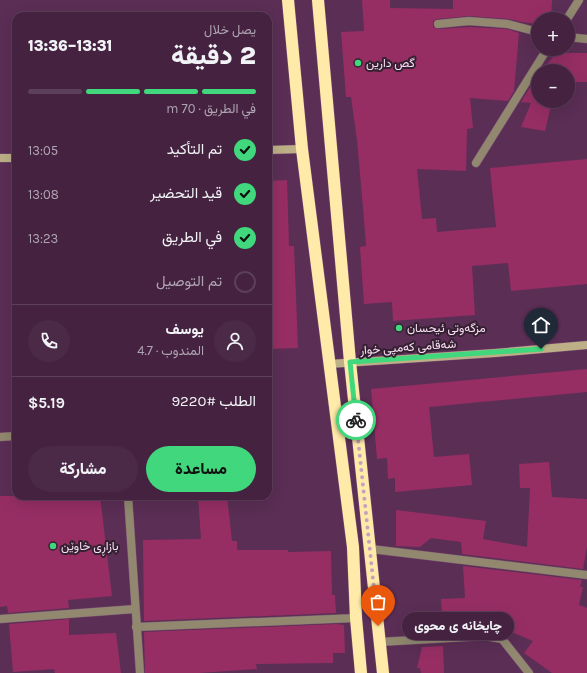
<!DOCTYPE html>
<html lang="ar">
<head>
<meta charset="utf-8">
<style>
  :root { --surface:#442240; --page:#4b2a47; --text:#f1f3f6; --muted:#afa4b1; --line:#5c3f59; --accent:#41d77c }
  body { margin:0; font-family:Karla,Vazirmatn,sans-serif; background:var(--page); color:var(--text); direction:rtl; height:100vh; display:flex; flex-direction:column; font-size:15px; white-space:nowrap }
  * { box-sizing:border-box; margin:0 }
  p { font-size:13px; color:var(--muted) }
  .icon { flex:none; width:22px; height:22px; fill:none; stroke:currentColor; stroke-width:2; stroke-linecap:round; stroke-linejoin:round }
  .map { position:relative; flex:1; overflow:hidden; direction:ltr }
  .side { position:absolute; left:12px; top:12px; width:260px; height:488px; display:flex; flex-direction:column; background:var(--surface); border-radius:12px; box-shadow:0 4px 16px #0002,0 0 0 1px var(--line); direction:rtl }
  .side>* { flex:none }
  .controls { position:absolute; left:531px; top:12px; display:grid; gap:8px }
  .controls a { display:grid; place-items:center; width:44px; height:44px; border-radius:50%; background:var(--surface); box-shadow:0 4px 16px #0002,0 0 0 1px var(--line); font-size:20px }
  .pin { position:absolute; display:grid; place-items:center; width:34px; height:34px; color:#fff; margin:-41px -17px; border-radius:50% 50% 50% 0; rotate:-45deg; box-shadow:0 0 4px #0007 }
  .pin .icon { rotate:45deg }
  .courier { position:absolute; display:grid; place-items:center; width:40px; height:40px; margin:-20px; border:3px solid #41d77c; border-radius:50%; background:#fff; color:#222; box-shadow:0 1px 5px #0007 }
  .bubble { position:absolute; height:28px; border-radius:14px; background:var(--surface); box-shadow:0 4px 16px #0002,0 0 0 1px var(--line); font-size:13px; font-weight:800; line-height:28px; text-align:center; direction:rtl }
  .headline em { font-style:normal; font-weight:800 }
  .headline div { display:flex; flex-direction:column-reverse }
  .headline { display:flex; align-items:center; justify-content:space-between; height:68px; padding:0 16px }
  h1 { font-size:26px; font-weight:800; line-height:30px }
  .bar { display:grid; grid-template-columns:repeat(4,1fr); gap:6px 4px; align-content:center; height:48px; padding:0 16px }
  .bar i { height:5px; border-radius:3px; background:var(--line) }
  .bar .active { background:var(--accent) }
  .bar p { grid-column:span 4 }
  .line { display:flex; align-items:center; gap:10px; padding:0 16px; border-top:1px solid var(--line) }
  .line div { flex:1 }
  .round { display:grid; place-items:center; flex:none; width:42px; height:42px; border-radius:21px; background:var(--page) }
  ol { padding:0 16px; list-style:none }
  li { display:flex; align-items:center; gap:12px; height:44px }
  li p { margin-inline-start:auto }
  li .icon { padding:4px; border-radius:50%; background:var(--accent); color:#111; stroke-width:4 }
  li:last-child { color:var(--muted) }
  li i { width:22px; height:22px; border:2px solid var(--line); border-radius:50% }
  .cta { display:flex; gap:8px; margin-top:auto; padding:8px 16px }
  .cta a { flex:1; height:46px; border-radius:24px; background:var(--accent); color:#111; font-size:16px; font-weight:800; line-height:46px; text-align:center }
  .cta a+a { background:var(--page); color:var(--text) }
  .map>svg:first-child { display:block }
</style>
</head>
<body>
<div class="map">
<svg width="587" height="673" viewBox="0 0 587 673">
  <rect width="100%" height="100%" fill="#5b2e55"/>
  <!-- building -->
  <g fill="#962e64">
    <polygon points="362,0 390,0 390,8 453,9 453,0 552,0 551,19 538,19 538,24 522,22 509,19 469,16 437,19 433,21 433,27 438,29 469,27 507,29 519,33 514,91 508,101 470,98 473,128 467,129 466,171 417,169 422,219 436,218 437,232 496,227 490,168 587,159 587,284 511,291 508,263 472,266 475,315 393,321 392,302 364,304 360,247 366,246 363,207 357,140 351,97 346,97 341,32 364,31"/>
    <polygon points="561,49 565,49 564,53 587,53 587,82 568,82 568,71 540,71"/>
    <polygon points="538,74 538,101 552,101 545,131 521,127 531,103 521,102"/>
    <polygon points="287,180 289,246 294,246 298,348 268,349 268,181"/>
    <polygon points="587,369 587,392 429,407 434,457 469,454 472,485 395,492 395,478 388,479 387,458 377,459 371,389"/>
    <polygon points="549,462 552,497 587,499 587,547 583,569 462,554 461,542 431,538 420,547 396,546 396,510 486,521 483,539 527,547 530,488 520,488 519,464"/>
    <polygon points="0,496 100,496 112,596 68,600 69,608 8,613 7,606 0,607"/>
    <polygon points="198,496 227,496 232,541 237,541 237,550 288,550 288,552 331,551 332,595 335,595 336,613 144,621 143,540 201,539"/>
    <polygon points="463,566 582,580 580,587 583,587 579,605 587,608 587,673 552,673 524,653 533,641 506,630 443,633 441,599 465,598"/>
    <polygon points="69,619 69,635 116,633 121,673 55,673 54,669 13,672 9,624"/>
    <polygon points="336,624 344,625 345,653 333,653 333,663 256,664 257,669 199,673 145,673 144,632"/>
    <polygon points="443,646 444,673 421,673 420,668 417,668 422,647"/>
  </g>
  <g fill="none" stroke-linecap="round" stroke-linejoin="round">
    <defs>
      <g id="street">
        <polyline points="567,19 579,0"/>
        <polyline points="438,24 469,21 508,24 538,32"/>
        <polyline points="568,37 587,39"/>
        <polyline points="476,163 547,49"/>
        <polyline points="0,437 16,436"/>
        <polyline points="128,496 140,673"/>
        <polyline points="371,549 587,575"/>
        <polyline points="0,619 135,609"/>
        <polyline points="136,627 356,618"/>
        <polyline points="379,642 485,636 502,639 529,673"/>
      </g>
      <g id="secondary">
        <polyline points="268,150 302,149"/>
        <polyline points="0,158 16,158"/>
        <polyline points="329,364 495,353 587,345"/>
      </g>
      <g id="highway">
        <polyline points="288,0 302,149 353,547 356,618 361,673"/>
        <polyline points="318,0 350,362 383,673"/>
      </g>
    </defs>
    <!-- street casing -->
    <use href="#street" stroke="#784e72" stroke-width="9"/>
    <!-- secondary casing -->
    <use href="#secondary" stroke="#784e72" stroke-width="9"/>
    <!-- highway casing -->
    <use href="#highway" stroke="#784e72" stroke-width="13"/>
    <!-- street -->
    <use href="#street" stroke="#91886f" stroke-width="8"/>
    <!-- secondary -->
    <use href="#secondary" stroke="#bdb087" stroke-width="8"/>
    <!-- highway -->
    <use href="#highway" stroke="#ffeaa9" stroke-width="12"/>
  </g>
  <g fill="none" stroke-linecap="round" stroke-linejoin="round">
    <!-- done -->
    <polyline stroke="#c4a2be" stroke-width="4" stroke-dasharray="0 7.2" points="356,420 378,626"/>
    <!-- route -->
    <polyline stroke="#41d77c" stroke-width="5" points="356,420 350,362 541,349"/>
  </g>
  <!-- markers -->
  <g fill="#41d77c" stroke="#342031" stroke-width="1.5">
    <circle cx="358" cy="63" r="4"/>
    <circle cx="399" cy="328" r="4"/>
    <circle cx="53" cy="546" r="4"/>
  </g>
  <g text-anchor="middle" stroke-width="4" stroke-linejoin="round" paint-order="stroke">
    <!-- poi labels -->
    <g font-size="12" fill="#fce0f7" stroke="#342031" text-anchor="start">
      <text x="366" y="67">گص دارین</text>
      <text x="407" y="332">مزگەوتی ئیحسان</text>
      <text x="61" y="550">بازاڕی خاوێن</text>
    </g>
    <!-- street labels -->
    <g font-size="12" fill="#fce0f7" stroke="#342031">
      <text transform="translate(408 347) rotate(-4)" y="4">شەقامی کەمپی خوار</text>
    </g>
  </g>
</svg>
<div class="controls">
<a>+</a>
<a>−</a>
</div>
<div class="pin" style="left:378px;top:626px;background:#ea580c"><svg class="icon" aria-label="bag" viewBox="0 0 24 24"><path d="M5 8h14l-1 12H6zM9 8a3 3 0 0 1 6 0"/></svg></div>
<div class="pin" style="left:541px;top:349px;background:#1f2937"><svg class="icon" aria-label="home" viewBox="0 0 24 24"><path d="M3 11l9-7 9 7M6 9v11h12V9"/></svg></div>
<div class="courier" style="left:356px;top:420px"><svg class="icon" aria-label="bike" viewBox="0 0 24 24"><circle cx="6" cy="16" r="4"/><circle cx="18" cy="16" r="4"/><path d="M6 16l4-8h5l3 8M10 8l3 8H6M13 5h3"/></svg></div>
<div class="bubble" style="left:402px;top:612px;width:112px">چايخانه ى محوى</div>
<section class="side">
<div class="headline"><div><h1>2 دقيقة</h1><p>يصل خلال</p></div><em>13:31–13:36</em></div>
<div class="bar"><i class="active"></i><i class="active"></i><i class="active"></i><i></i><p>في الطريق · 70 m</p></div>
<ol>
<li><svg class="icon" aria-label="check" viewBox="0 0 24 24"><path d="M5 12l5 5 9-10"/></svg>تم التأكيد<p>13:05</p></li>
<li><svg class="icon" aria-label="check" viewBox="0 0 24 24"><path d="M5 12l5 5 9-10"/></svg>قيد التحضير<p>13:08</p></li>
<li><svg class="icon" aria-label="check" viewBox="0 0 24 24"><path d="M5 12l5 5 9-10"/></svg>في الطريق<p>13:23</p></li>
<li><i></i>تم التوصيل</li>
</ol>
<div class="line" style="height:72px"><a class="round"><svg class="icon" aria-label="person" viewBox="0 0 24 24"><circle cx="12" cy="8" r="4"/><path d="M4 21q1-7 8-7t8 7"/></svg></a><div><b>يوسف</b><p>المندوب · 4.7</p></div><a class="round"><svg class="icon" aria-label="phone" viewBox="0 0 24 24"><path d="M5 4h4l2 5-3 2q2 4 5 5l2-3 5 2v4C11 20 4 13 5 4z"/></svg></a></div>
<div class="line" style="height:52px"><div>الطلب #9220</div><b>$5.19</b></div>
<div class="cta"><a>مساعدة</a><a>مشاركة</a></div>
</section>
</div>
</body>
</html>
